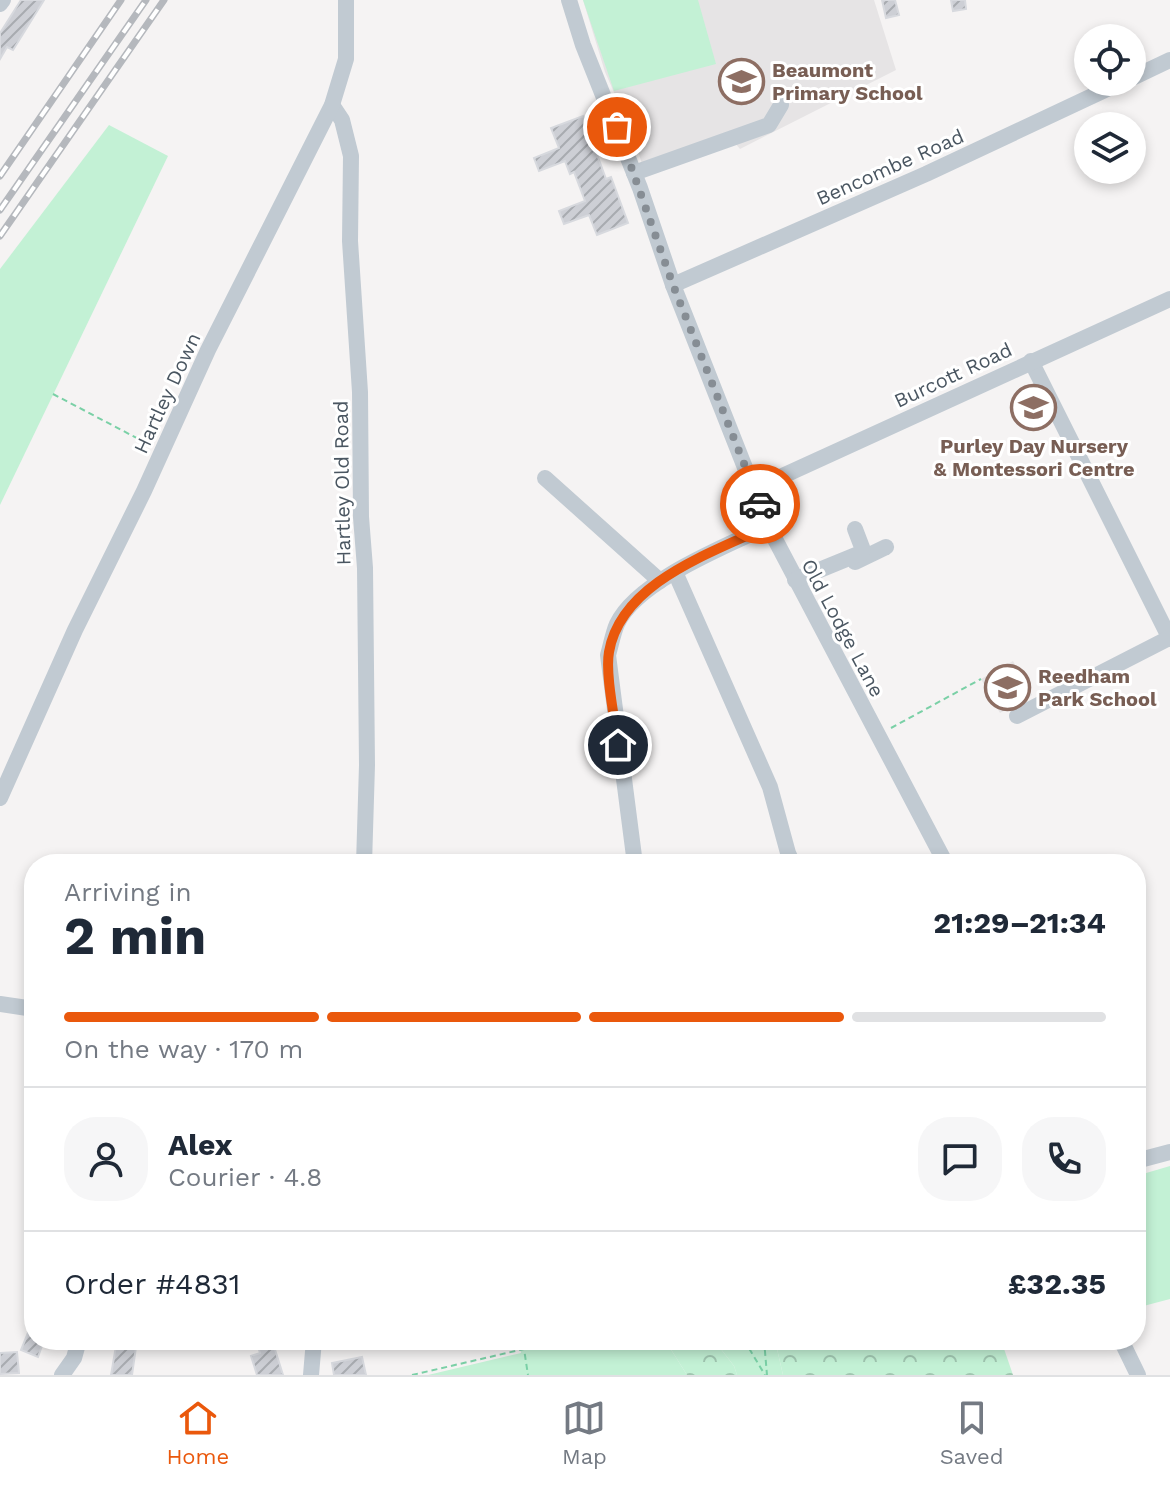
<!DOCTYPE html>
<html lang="en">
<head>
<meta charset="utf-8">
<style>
  :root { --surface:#fff; --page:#f6f6f7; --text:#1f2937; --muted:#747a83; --line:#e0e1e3; --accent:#ea580c }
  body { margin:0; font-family:"Work Sans",sans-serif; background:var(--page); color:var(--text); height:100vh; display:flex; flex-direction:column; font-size:30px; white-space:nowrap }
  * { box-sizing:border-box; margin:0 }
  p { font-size:26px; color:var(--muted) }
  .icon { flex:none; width:44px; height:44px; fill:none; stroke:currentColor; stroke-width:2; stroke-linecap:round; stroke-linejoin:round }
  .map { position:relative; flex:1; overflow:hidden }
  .side { position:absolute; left:24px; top:854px; width:1122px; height:496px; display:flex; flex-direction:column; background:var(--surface); border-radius:32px; box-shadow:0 4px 12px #0003 }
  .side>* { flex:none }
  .fabs { position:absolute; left:1074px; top:24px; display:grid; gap:16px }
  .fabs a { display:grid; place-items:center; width:72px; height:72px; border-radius:50%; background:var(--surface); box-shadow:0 4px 12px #0003; font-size:40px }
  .pin { position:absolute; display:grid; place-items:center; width:68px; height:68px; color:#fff; margin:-34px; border:4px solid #fff; border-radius:50%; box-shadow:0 2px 8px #0007 }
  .courier { position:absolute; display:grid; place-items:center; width:80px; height:80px; margin:-40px; border:6px solid #ea580c; border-radius:50%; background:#fff; color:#222; box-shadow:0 2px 10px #0007 }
  .head em { font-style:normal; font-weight:700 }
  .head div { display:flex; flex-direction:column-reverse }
  .head { display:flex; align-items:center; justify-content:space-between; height:136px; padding:0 40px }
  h1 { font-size:52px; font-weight:700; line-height:60px }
  .bar { display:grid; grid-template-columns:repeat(4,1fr); gap:12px 8px; align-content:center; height:96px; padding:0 40px }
  .bar i { height:10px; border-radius:6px; background:var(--line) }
  .bar .current { background:var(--accent) }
  .bar p { grid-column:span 4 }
  .line { display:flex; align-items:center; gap:20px; padding:0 40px; border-top:2px solid var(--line) }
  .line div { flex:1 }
  .round { display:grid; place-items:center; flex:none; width:84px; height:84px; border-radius:32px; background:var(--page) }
  .tabs { display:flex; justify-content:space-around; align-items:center; height:112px; border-top:2px solid var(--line); background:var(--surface); font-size:22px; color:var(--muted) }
  .tabs a { display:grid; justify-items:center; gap:4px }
  .tabs .current { color:var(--accent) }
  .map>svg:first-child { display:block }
</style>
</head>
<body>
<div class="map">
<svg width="1170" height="1375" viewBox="0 0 1170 1375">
  <defs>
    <pattern id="forest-crowns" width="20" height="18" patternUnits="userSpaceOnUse" patternTransform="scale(2)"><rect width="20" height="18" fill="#c3f1d5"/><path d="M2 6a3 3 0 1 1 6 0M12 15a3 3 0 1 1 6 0" fill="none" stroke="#a0c6b0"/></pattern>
    <pattern id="building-hatch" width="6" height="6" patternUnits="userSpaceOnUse" patternTransform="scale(2)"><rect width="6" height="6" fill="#cdcfd5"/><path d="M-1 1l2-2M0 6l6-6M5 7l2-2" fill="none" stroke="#a8abb0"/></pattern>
  </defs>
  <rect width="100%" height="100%" fill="#f5f3f3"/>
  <!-- education -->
  <g fill="#e6e4e5">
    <polygon points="583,0 874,0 896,70 740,149 735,143 646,176 632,133 605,72"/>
    <polygon points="1013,661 1032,695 1000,713 981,679"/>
  </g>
  <!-- green -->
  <g fill="#c3f1d5">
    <polygon points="583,0 698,0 716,64 614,91"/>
    <polygon points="109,125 168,156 0,505 0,269"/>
    <polygon points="1170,1166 1170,1299 1136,1308 1136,1176"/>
    <polygon points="540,1340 665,1340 687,1375 428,1375 521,1353 520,1345"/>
    <polygon points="714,1340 775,1340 783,1375 737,1375 734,1366"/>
  </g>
  <!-- forest -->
  <g fill="url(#forest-crowns)">
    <polygon points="665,1340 714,1340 734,1366 737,1375 687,1375"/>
    <polygon points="775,1340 1001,1340 1013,1375 783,1375"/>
  </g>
  <!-- building -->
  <g fill="url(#building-hatch)" stroke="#d7d9de" stroke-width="2">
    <polygon points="21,0 44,0 13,50 7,47 0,59 0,33"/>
    <polygon points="882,0 895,0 899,15 886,18"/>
    <polygon points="951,0 965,0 966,9 953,11"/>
    <polygon points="583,116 606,179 611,177 628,223 597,235 589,215 564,224 559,211 585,201 574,172 570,174 565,161 539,171 534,158 559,148 551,128"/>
    <polygon points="34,1318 34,1340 44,1340 38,1357 21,1350"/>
    <polygon points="117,1340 137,1340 132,1375 111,1375"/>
    <polygon points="256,1340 272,1340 283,1375 257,1375 251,1356 260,1353"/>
    <polygon points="17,1352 19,1373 0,1374 0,1353"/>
    <polygon points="362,1357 366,1375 334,1375 332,1363"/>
  </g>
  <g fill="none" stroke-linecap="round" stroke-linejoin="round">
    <!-- path -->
    <g stroke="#7ad0a6" stroke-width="2" stroke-dasharray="6 4" stroke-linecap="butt">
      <polyline points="53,394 150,445"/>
      <polyline points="891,728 981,679"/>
      <polyline points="744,1340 765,1375"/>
      <polyline points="764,1340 767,1375"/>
      <polyline points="412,1375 524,1349 528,1375"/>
    </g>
    <!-- minor -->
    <g stroke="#c1cad2" stroke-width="16">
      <polyline points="569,0 583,45 640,188 673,285 768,526 946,864"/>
      <polyline points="0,4 3,0"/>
      <polyline points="1132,78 1170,60"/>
      <polyline points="332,105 342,120 351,156 350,241 360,392 361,517 365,568 367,765 364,864"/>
      <polyline points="634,173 769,125 781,105"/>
      <polyline points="673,285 926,174 1122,82"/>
      <polyline points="1031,361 1170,639"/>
      <polyline points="545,478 660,581"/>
      <polyline points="754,489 1170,299"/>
      <polyline points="855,562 886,547"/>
      <polyline points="675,572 770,787 788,853 793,864"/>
      <polyline points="795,580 861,553 863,550 855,529"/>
      <polyline points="1017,716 1169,638"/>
      <polyline points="0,798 75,630 144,491 208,350 332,105 346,59 346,0"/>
      <path d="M635 864 608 655C611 645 613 633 617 624 637 581 726 546 768 526"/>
      <polyline points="0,1004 34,1009"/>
      <polyline points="1136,1161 1170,1152"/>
      <polyline points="1121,1340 1138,1375"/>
      <polyline points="62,1375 74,1358 79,1340"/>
      <polyline points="311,1375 314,1340"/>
    </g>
    <defs>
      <g id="rail">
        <polyline points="0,176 121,0"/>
        <polyline points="0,210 146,0"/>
        <polyline points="0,236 164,0"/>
      </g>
    </defs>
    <!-- rail casing -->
    <use href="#rail" stroke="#b5b8bd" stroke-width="7"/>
    <!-- rail -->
    <use href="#rail" stroke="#fff" stroke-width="4" stroke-dasharray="12" stroke-linecap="butt"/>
  </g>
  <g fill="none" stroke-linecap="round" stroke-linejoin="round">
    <!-- done -->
    <polyline stroke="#868d94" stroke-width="8" stroke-dasharray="0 14.4" points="617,127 673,285 760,504"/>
    <!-- route -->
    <path stroke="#ea580c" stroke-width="10" d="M618 745C615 720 605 674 609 652 621 582 712 553 768 526L760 504"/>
  </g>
  <!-- icons -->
  <defs>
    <symbol id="school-ring" viewBox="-11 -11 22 22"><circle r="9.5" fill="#fff" stroke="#8d6e63" stroke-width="1.5"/><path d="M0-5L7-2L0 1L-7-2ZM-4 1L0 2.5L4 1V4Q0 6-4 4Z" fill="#8d6e63"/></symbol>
  </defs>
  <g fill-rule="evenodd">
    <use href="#school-ring" x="716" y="56" width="51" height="51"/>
    <use href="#school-ring" x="1008" y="382" width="51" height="51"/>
    <use href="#school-ring" x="982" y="662" width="51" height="51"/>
  </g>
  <g text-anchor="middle" stroke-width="6" stroke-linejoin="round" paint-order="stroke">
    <!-- education labels -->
    <g font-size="20" font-weight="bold" fill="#785e54" stroke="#fff" text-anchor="start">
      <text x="772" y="77">Beaumont<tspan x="772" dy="23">Primary School</tspan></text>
      <text x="1034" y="453" text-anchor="middle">Purley Day Nursery<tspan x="1034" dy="23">&amp; Montessori Centre</tspan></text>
      <text x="1038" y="683">Reedham<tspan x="1038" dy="23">Park School</tspan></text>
    </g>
    <!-- street labels -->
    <g font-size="20" fill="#4a5661" stroke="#fff">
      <text transform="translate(890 167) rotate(-24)" y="7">Bencombe Road</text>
      <text transform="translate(953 375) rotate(-25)" y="7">Burcott Road</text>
      <text transform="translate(167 393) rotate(-65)" y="7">Hartley Down</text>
      <text transform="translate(342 483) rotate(-91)" y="7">Hartley Old Road</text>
      <text transform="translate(843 628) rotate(62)" y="7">Old Lodge Lane</text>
    </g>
  </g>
</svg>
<div class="fabs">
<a><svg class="icon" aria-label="locate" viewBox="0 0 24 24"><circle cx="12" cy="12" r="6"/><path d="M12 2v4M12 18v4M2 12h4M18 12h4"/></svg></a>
<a><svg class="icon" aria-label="layers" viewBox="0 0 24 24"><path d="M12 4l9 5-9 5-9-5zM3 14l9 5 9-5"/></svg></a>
</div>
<div class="pin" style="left:617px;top:127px;background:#ea580c"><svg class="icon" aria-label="bag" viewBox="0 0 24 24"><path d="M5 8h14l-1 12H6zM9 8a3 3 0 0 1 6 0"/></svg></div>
<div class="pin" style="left:618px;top:745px;background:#1f2937"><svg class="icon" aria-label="home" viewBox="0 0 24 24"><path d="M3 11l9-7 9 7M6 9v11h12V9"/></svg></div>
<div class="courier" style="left:760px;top:504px"><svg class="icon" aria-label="car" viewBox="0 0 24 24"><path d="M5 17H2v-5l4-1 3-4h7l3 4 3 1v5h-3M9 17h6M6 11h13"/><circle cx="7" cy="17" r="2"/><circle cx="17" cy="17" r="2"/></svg></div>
<section class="side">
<div class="head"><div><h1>2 min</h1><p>Arriving in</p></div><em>21:29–21:34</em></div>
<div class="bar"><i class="current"></i><i class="current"></i><i class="current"></i><i></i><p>On the way · 170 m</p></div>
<div class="line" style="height:144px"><a class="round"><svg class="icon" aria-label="person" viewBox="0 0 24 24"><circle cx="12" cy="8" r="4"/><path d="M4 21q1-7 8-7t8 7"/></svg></a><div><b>Alex</b><p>Courier · 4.8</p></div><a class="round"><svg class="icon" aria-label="chat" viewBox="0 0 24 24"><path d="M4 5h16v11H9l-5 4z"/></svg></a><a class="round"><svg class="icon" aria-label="phone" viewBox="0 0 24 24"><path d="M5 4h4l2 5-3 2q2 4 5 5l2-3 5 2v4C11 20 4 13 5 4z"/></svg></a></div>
<div class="line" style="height:104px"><div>Order #4831</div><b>£32.35</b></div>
</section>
</div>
<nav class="tabs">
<a class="current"><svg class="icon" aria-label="home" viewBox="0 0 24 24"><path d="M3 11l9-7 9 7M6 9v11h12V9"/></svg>Home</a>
<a><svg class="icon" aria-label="map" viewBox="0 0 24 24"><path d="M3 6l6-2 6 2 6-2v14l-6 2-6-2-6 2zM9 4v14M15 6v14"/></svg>Map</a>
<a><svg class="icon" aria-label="saved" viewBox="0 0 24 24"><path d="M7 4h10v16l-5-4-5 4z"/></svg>Saved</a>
</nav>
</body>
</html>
